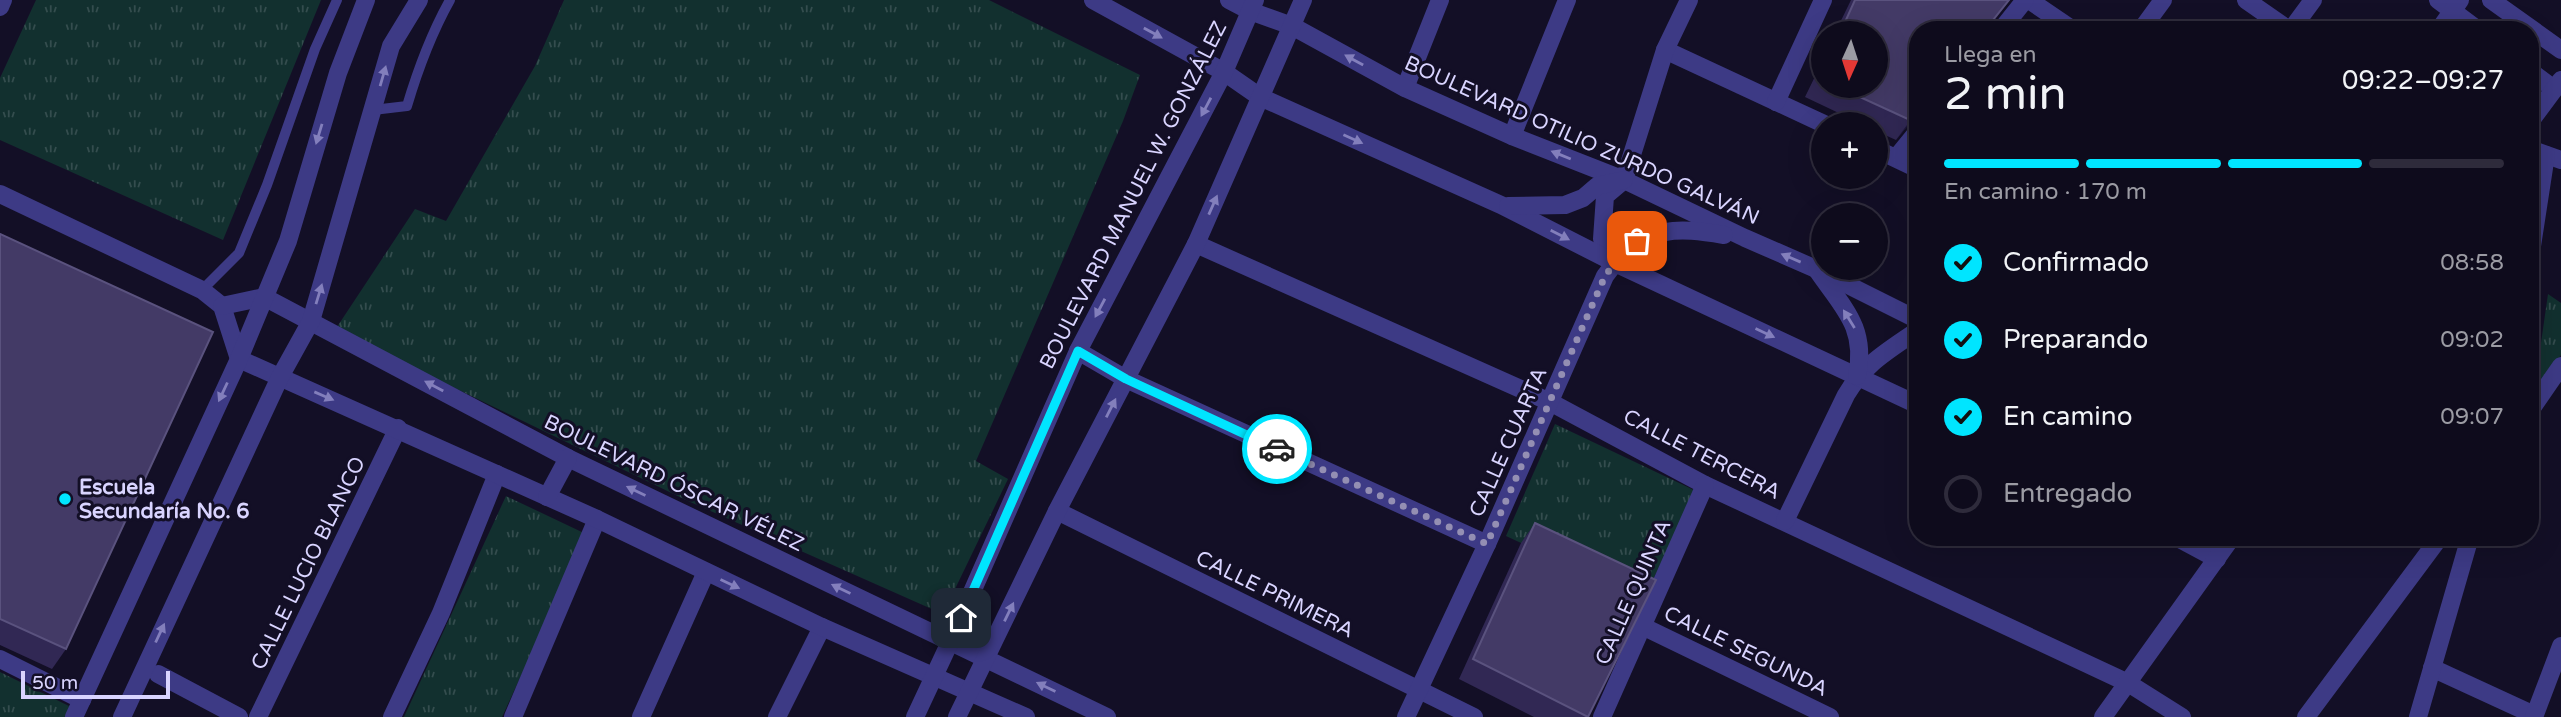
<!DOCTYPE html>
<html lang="es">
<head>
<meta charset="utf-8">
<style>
  :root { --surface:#0e0b1c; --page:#1c1929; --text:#f1f3f6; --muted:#9b9ba3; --line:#2e2b3b; --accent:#00e5ff }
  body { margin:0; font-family:"Varela Round",sans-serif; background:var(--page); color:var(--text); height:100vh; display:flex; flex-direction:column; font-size:26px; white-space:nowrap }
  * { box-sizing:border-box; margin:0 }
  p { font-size:23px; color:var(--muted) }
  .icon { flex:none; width:38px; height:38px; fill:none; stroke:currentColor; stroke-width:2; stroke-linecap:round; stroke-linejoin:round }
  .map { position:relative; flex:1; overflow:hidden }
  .side { position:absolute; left:1909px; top:21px; width:630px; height:525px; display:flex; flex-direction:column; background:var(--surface); border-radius:28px; box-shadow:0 7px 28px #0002,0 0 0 2px var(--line) }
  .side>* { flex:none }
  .needle { width:46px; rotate:183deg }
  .fabs { position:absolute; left:1811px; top:21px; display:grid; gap:14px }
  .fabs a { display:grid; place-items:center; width:77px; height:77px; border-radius:50%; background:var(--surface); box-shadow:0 7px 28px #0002,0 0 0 2px var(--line); font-size:35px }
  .scale { position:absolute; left:21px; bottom:18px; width:149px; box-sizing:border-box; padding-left:7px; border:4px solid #d9d4ff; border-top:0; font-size:19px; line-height:24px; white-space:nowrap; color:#d9d4ff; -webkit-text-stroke:5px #130f26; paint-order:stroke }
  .pin { position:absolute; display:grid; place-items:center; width:60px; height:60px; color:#fff; margin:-30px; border-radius:14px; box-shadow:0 4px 10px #0006 }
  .courier { position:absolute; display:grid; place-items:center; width:70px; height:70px; margin:-35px; border:5px solid #00e5ff; border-radius:50%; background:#fff; color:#222; box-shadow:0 2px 9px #0007 }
  .summary em { font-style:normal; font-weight:600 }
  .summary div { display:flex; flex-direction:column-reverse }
  .summary { display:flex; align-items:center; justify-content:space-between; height:119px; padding:0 35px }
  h1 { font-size:46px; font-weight:600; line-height:52px }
  .bar { display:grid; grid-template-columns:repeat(4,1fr); gap:10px 7px; align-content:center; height:84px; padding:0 35px }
  .bar i { height:9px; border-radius:5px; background:var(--line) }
  .bar .selected { background:var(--accent) }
  .bar p { grid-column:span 4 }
  ol { padding:0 35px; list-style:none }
  li { display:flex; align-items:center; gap:21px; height:77px }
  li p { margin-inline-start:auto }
  li .icon { padding:7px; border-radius:50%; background:var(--accent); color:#111; stroke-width:4 }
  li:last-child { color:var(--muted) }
  li i { width:38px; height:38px; border:4px solid var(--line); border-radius:50% }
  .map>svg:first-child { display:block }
</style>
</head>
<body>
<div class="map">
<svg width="2561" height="717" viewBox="0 0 2561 717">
  <defs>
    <pattern id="park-tufts" width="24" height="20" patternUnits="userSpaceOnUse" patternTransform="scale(1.75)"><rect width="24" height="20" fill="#12302f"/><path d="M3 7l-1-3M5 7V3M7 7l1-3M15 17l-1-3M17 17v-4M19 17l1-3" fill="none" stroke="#344d4e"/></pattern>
  </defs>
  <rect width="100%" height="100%" fill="#130f26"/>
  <!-- park -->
  <g fill="url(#park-tufts)">
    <polygon points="36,0 321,0 223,240 0,140 0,78"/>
    <polygon points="564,0 989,0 1140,75 1123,121 976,461 1008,479 943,614 688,501 335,330 415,209 446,221 535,66"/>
    <polygon points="2548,294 2561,303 2561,355 2534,392"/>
    <polygon points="1555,424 1696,491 1643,600 1506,536"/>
    <polygon points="506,496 586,534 502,717 404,717"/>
    <polygon points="0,672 71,707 66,717 0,717"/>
  </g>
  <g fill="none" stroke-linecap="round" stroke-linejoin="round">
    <!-- service -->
    <g stroke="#3d3a85" stroke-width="10">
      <path d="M373 110 407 106C418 69 431 34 450 0"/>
      <polyline points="202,290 239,253 267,185 315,49 337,0"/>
    </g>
    <!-- minor -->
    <g stroke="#3d3a85" stroke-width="18">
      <polyline points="2029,0 2073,30"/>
      <polyline points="2246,0 2289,30"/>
      <polyline points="2438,0 2478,30"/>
      <polyline points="2491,0 2561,50"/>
      <polyline points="0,7 3,0"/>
      <polyline points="2001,30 2025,0"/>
      <polyline points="2141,30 2163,0"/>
      <polyline points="2291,30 2313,0"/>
      <polyline points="2439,30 2460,0"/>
      <polyline points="1665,50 1824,124"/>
      <polyline points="2530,71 2554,89"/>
      <polyline points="1405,88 1440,0"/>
      <polyline points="1776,102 1823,0"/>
      <polyline points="1512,136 1567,0"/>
      <polyline points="1876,149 1918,169"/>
      <polyline points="2530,149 2561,160"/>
      <polyline points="1896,158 1918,131"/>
      <polyline points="1196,244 1550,402 1705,485 2128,683 2182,717"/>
      <polyline points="2530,259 2546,155"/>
      <polyline points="1078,351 1126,379 1487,544"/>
      <polyline points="2530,411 2561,366"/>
      <polyline points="1057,511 1474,717"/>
      <path d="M1785 521 1846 395C1865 363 1888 351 1918 330"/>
      <polyline points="1642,626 1830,717"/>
      <polyline points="0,659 82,700"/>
      <polyline points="2432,668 2534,715"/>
      <polyline points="158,674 239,717"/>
      <polyline points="258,717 398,428"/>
      <polyline points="392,717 441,613 497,474"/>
      <polyline points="513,717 597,519"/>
      <polyline points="641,717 706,572"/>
      <polyline points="777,717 822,627"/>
      <polyline points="1406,717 1487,544 1605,276 1615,263 1602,239 1605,196 1624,180 1665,50 1689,0"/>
      <polyline points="1602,717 1705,485"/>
      <polyline points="2306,717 2440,537"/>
      <polyline points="2418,717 2470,537"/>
      <polyline points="2534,717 2561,646"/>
    </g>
    <!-- tertiary -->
    <g stroke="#3d3a85" stroke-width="18">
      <polyline points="1093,0 1224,72 1260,97 1501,205 1615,263 1918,405"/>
      <polyline points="1229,0 1250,11 1292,26 1405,88 1512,136 1624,180 1745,238 1816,269 1918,320"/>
      <polyline points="2530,122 2561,80"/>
      <polyline points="0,194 202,290 222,306 239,359 597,519 822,627 1026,717"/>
      <polyline points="1508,206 1565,205 1583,198 1597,186 1624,180"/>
      <path d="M1615 263C1650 226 1676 227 1724 235"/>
      <path d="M1817 270C1843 308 1867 327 1857 376"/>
      <polyline points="222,306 264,297 568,458 1107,717"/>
      <polyline points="547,497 568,458"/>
      <polyline points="2176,537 2217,559"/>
      <polyline points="74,717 239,359 288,241 338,73 366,0"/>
      <polyline points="122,717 280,377 311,321 391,46 419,0"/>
      <polyline points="915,717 950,642 1078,351 1224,72 1255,0"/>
      <polyline points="957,717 1057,511 1196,244 1303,0"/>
      <polyline points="2103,717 2232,537"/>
    </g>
  </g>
  <!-- wall -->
  <g fill="#312854">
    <polygon points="1851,0 2010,0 1918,30 1918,118 1916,120 1909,124 1896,140 1876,131 1876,124 1862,124 1805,97 1824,58 1824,86 1876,86 1876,33 1835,33"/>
    <polygon points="0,234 66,649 52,669 0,645"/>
    <polygon points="1535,523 1587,717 1534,717 1459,679 1521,543"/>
  </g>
  <!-- shaded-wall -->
  <g fill="#1d163a">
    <polygon points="2009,0 2010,0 1987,30 1985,30"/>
    <polygon points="1918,110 1918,118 1916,120 1909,124 1896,140"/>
  </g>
  <!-- building -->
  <g fill="#433a66" stroke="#5a527e" stroke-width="2">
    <polygon points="1855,0 2009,0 1985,30 1918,30 1918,110 1910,120 1836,86 1876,86 1876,33 1840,33"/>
    <polygon points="1824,68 1824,80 1819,78"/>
    <polygon points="0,234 213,332 66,649 0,619"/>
    <polygon points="1535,523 1656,580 1588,717 1473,659"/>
  </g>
  <!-- one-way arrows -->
  <defs><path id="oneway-solid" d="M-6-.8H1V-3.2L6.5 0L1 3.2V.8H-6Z" transform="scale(1.75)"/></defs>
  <g fill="#837fbc">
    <use href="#oneway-solid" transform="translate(1153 33) rotate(29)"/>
    <use href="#oneway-solid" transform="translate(1354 60) rotate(-151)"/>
    <use href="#oneway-solid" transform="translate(383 76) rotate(-74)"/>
    <use href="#oneway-solid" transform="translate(1206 107) rotate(118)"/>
    <use href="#oneway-solid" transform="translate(319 134) rotate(107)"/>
    <use href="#oneway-solid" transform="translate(1353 139) rotate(24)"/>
    <use href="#oneway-solid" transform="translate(1561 155) rotate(-158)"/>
    <use href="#oneway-solid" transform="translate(1213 205) rotate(-66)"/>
    <use href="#oneway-solid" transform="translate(1560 235) rotate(27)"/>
    <use href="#oneway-solid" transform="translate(1791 258) rotate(-157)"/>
    <use href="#oneway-solid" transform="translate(319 294) rotate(-73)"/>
    <use href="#oneway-solid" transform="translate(1100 308) rotate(118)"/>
    <use href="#oneway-solid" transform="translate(1849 319) rotate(-122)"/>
    <use href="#oneway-solid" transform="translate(1765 333) rotate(25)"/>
    <use href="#oneway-solid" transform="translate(434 386) rotate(-152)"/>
    <use href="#oneway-solid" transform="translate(223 392) rotate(115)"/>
    <use href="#oneway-solid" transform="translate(324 396) rotate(23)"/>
    <use href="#oneway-solid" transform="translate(1111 408) rotate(-63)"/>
    <use href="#oneway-solid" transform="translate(636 491) rotate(-154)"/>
    <use href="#oneway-solid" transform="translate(730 584) rotate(25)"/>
    <use href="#oneway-solid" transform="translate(841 589) rotate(-154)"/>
    <use href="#oneway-solid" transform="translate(1009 612) rotate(-64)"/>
    <use href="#oneway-solid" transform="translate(160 633) rotate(-65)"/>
    <use href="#oneway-solid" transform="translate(1046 687) rotate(-154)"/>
  </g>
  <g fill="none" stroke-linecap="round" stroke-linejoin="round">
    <!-- done -->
    <polyline stroke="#948fb3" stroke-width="7" stroke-dasharray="0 12.6" points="1277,449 1487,544 1605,276 1615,263 1637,241"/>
    <!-- route -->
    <polyline stroke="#00e5ff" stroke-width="9" points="961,618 1078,351 1126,379 1277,449"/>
  </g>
  <!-- markers -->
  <circle fill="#00e5ff" stroke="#130f26" stroke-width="2.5" cx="65" cy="499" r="7"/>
  <g text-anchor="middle" stroke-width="6" stroke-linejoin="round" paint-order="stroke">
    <!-- street labels -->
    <g font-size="21" fill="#d9d4ff" stroke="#130f26">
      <text transform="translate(1582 140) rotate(24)" y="7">BOULEVARD OTILIO ZURDO GALVÁN</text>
      <text transform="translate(1133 195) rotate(-63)" y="7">BOULEVARD MANUEL W. GONZÁLEZ</text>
      <text transform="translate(1508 442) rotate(-66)" y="7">CALLE CUARTA</text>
      <text transform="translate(1702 454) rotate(27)" y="7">CALLE TERCERA</text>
      <text transform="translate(674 483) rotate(26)" y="7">BOULEVARD ÓSCAR VÉLEZ</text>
      <text transform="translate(308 563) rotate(-64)" y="7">CALLE LUCIO BLANCO</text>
      <text transform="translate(1633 592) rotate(-66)" y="7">CALLE QUINTA</text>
      <text transform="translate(1275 594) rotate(26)" y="7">CALLE PRIMERA</text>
      <text transform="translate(1746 651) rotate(26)" y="7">CALLE SEGUNDA</text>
    </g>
    <!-- poi labels -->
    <g font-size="21" font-weight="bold" fill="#d9d4ff" stroke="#130f26" text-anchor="start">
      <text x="79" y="494">Escuela<tspan x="79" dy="24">Secundaría No. 6</tspan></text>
    </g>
  </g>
</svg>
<div class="fabs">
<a><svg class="needle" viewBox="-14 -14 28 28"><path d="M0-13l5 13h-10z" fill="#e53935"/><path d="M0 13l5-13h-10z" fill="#9b9ba3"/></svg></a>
<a>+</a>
<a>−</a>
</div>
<div class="scale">50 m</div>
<div class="pin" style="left:1637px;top:241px;background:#ea580c"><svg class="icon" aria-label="bag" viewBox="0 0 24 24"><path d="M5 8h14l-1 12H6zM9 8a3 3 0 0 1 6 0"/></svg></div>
<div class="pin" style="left:961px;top:618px;background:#1f2937"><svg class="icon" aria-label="home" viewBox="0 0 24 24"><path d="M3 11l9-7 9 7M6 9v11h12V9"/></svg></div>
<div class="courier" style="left:1277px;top:449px"><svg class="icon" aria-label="car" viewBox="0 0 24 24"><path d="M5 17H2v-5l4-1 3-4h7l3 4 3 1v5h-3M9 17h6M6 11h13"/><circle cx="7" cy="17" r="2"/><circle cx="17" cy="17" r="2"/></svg></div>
<section class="side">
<div class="summary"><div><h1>2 min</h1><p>Llega en</p></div><em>09:22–09:27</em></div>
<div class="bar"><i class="selected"></i><i class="selected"></i><i class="selected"></i><i></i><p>En camino · 170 m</p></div>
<ol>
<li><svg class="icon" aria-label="check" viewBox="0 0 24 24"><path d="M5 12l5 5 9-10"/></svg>Confirmado<p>08:58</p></li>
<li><svg class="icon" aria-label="check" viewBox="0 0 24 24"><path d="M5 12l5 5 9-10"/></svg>Preparando<p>09:02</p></li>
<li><svg class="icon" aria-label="check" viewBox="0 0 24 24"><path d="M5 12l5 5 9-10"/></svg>En camino<p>09:07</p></li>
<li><i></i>Entregado</li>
</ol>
</section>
</div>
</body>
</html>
